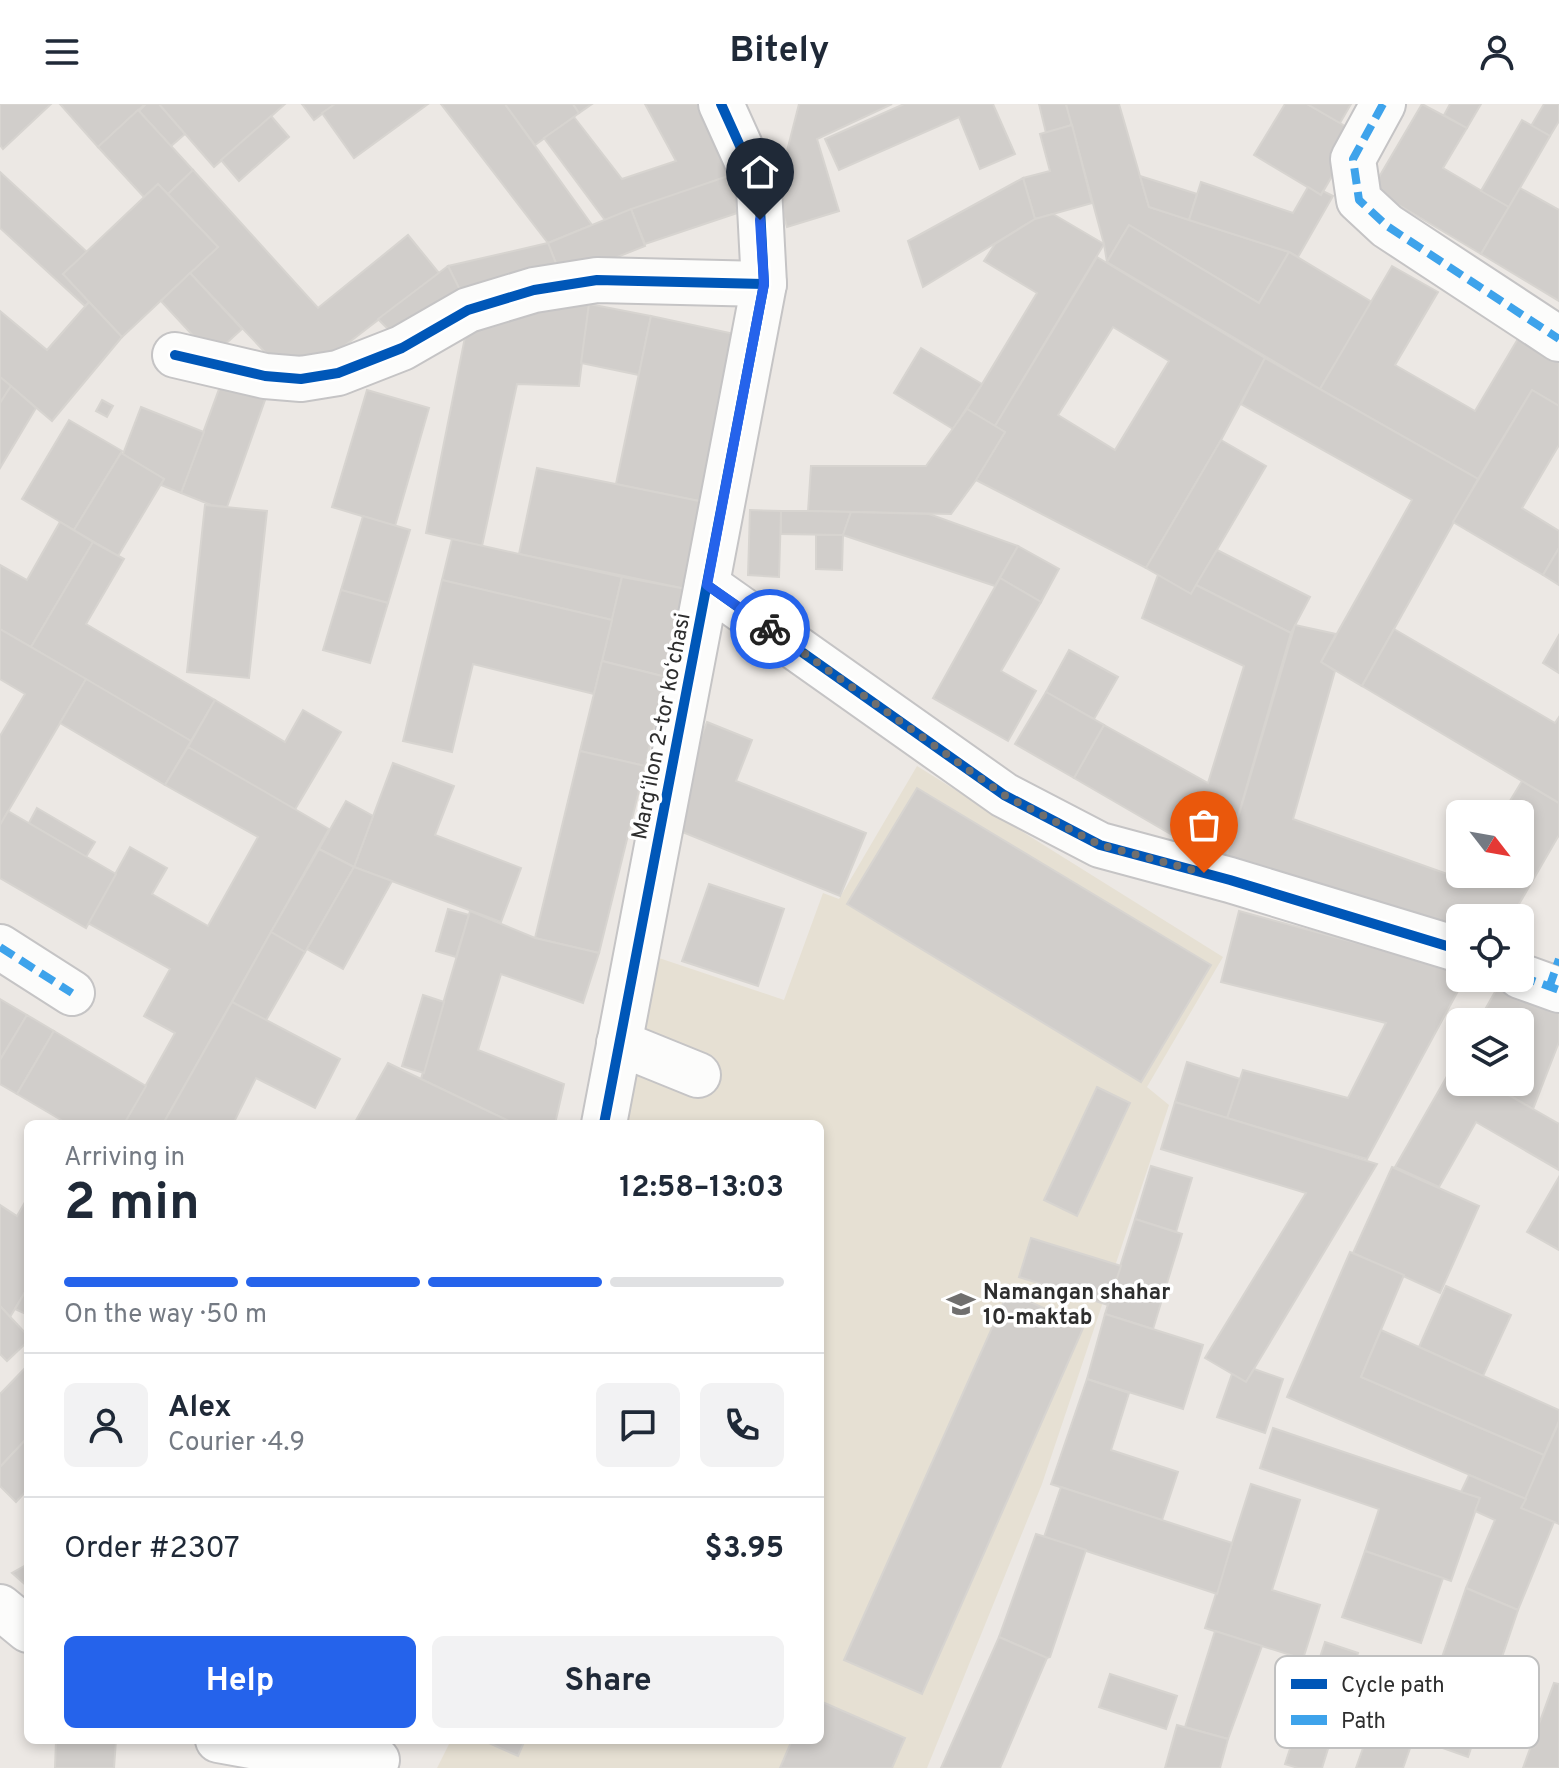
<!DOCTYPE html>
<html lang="en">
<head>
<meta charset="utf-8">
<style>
  :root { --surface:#fff; --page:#f2f2f3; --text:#1f2937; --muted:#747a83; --line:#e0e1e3; --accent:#2563eb }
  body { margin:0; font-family:Overpass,sans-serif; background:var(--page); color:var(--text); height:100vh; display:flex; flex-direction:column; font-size:30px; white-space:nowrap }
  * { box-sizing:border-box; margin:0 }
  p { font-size:26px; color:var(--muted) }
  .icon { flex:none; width:44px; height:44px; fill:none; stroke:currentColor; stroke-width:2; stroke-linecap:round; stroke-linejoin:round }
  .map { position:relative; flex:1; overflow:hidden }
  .side { position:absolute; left:24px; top:1016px; width:800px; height:624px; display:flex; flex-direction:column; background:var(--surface); border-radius:12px; box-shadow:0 4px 12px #0003 }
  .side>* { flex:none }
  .needle { width:52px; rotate:121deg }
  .fabs { position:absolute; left:1446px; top:696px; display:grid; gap:16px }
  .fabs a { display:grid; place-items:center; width:88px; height:88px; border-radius:12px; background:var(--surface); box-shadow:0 4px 12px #0003; font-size:40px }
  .pin { position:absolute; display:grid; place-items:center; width:68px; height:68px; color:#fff; margin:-82px -34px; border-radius:50% 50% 50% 0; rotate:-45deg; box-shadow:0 0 8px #0007 }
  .pin .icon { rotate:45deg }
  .courier { position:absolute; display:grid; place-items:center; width:80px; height:80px; margin:-40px; border:6px solid #2563eb; border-radius:50%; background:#fff; color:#222; box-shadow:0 2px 10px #0007 }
  .summary em { font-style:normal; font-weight:700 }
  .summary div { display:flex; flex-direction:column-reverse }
  .summary { display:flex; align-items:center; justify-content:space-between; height:136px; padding:0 40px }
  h1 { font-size:52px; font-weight:700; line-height:60px }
  .bar { display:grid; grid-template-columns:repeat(4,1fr); gap:12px 8px; align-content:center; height:96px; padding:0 40px }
  .bar i { height:10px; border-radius:6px; background:var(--line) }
  .bar .active { background:var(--accent) }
  .bar p { grid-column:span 4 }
  .line { display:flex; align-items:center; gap:20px; padding:0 40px; border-top:2px solid var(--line) }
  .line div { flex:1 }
  .round { display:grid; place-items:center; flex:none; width:84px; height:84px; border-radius:12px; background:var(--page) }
  .action { display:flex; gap:16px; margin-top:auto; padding:16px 40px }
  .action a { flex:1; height:92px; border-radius:12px; background:var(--accent); color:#fff; font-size:32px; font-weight:700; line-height:92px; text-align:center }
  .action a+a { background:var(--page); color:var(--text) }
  header { display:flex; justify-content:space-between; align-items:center; height:104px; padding:0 40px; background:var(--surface); font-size:36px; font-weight:700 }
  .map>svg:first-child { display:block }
</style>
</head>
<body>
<header><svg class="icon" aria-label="menu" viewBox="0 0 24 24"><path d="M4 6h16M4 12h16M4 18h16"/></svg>Bitely<svg class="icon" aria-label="person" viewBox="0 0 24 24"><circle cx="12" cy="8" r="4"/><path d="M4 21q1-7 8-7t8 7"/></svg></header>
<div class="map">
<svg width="1559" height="1664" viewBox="0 0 1559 1664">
  <rect width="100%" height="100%" fill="#ece8e4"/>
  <!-- education -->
  <polygon fill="#e6e0d3" points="917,662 1223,853 1147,983 1169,1001 1042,1380 927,1664 437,1664 451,1636 820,1636 820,1020 614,1020 656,853 784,896 823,789 839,795"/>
  <!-- building -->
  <g fill="#d1cecb" stroke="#d7d4d0" stroke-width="2" fill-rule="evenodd">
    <polygon points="0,0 51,0 3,45 0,41"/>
    <polygon points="60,0 145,0 98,43"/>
    <polygon points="146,0 159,0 185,30 171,42 139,7"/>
    <polygon points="159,0 285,0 214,63"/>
    <polygon points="302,0 335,0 314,16"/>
    <polygon points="335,0 428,0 354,54 322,9"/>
    <polygon points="441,0 505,0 592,121 548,139"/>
    <polygon points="505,0 573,0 579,9 535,41"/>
    <polygon points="573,0 592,0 579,9"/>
    <polygon points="645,0 700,0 737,69 605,116 544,34 574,13 622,75 676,57"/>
    <polygon points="799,0 892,0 817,35 839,107 787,123 766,53 787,47"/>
    <polygon points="904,0 993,0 1015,50 980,65 959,13 839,66 825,35"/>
    <polygon points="1039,0 1066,0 1072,21 1046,29"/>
    <polygon points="1066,0 1119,0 1149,103 1289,148 1259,199 1129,121 1107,158 1104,140"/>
    <polygon points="1285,0 1307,0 1357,29 1321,91 1254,51"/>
    <polygon points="1307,0 1351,0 1340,19"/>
    <polygon points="1422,0 1467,24 1443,64 1509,103 1481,150 1372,85"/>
    <polygon points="1450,0 1481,0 1467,24 1444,11"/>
    <polygon points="1544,0 1559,0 1559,17 1550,32 1531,22"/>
    <polygon points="138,6 193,66 168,90 158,80 144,93 98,43"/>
    <polygon points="271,12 289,33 239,77 221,56"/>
    <polygon points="1522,16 1550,32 1509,103 1481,87"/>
    <polygon points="1072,21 1092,99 1035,115 1023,74 1050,67 1040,30"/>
    <polygon points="193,66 318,204 408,131 439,169 308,270 280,264 190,169 218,143 168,90"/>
    <polygon points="0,68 87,148 63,170 89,198 85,202 0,124"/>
    <polygon points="737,69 749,105 645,140 631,105"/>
    <polygon points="1140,72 1197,90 1189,116 1149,103"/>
    <polygon points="1023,74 1035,115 923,183 908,137"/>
    <polygon points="1201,78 1293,109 1308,83 1321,91 1323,87 1333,92 1298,153 1289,148 1189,116"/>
    <polygon points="158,80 218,143 122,233 63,170"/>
    <polygon points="1520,84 1559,106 1559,197 1481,150"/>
    <polygon points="631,105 645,142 562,175 548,139"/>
    <polygon points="1053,110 1104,140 995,322 967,305 1037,189 984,157 995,140 1035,115"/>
    <polygon points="1129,121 1259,199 1289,148 1372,198 1320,285 1107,158"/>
    <polygon points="548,139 562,175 467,200 448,162"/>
    <path d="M1097 153 1265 254 1221 336 1146 464 976 376 1005 328 995 322ZM1113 223 1169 257 1115 346 1058 311Z"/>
    <polygon points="448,162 467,200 401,238 378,215"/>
    <polygon points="1392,162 1438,188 1395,261 1475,307 1522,228 1559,249 1559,302 1532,286 1478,375 1320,285"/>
    <polygon points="190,169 242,225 212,252 161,197"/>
    <polygon points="590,193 579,282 517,280 482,442 426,429 469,213"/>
    <polygon points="89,198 122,233 52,317 0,273 0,207 47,246"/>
    <polygon points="589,200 651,212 639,271 581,259"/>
    <polygon points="651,212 739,231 704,398 616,380"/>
    <polygon points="921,244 982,280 953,325 894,289"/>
    <polygon points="1265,254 1478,375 1362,582 1321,558 1412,396 1241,300"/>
    <polygon points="226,266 270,282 227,403 211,401 181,389"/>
    <polygon points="0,273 11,282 0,299"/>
    <polygon points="11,282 36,304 0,364 0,299"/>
    <polygon points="367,286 429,304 395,422 332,403"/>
    <polygon points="1532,286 1559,302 1559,341 1522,404 1559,427 1559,444 1543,471 1453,418"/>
    <polygon points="102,296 113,302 107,313 96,307"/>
    <polygon points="141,303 204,328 181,389 161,381 164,375 123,350"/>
    <polygon points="967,305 1005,328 976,376 951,410 808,407 811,362 926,362"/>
    <polygon points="69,316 122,347 74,426 22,395"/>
    <polygon points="1221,336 1266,362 1191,490 1146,464"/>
    <polygon points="121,349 164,375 118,452 74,426"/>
    <polygon points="537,364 704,398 686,485 519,450"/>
    <polygon points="205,401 267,407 249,574 187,568"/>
    <polygon points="750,406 781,407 779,473 748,471"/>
    <polygon points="781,407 808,407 851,408 843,431 781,430"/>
    <polygon points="851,408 929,410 1018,442 995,482 843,431"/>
    <polygon points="363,412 410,426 388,499 341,486"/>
    <polygon points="60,418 93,438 31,543 0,525 0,461 27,476"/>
    <polygon points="816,431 843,431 842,466 816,465"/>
    <polygon points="452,435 622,473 612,516 442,476"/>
    <polygon points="93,438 124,455 86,520 215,596 191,637 31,543"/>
    <polygon points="1018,442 1059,465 1041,498 1000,474"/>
    <polygon points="1559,444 1559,481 1543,471"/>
    <polygon points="1217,446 1310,493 1291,529 1196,481"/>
    <polygon points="1158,471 1191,490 1196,481 1291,529 1224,761 1074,674 1104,621 1208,679 1244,562 1142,514"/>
    <polygon points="622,473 686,485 666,573 602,557"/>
    <polygon points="1000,474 1041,498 1001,567 1036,587 1008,637 933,594"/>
    <polygon points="442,476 612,516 594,590 473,560 452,648 403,637"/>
    <polygon points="341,486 388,499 370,559 323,546"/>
    <polygon points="1295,521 1336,530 1321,558 1335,567 1293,715 1464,776 1468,770 1520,770 1520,710 1502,710 1522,677 1559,699 1559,731 1511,814 1460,814 1460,829 1224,761"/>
    <polygon points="0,525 86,575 0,721 0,632 25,590 0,575"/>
    <polygon points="1394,525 1555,619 1559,613 1559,699 1362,582"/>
    <polygon points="1559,531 1559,569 1543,559"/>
    <polygon points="1069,546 1118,573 1094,615 1046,588"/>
    <polygon points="602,557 666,573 645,662 580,647"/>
    <polygon points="86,575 191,637 165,681 60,619"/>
    <polygon points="1046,588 1104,621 1074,674 1015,640"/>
    <polygon points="215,596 285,638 303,606 341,628 294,707 188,643"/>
    <polygon points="707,618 752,636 736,677 866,729 840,792 665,721"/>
    <polygon points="188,643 329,725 163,1020 124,1020 175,929 144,912 170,865 88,819 130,743 167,764 152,790 208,822 258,733 165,681"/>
    <polygon points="580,647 645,662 599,849 535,834"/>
    <polygon points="393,659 454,682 435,731 521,764 501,818 354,763"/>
    <polygon points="917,684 1211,861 1141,978 847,800"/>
    <polygon points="346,697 373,712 354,763 319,745"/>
    <polygon points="37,704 95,738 86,753 29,719"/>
    <polygon points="8,707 116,770 86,824 0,774 0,721"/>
    <polygon points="319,745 354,763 305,848 271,828"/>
    <polygon points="354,763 392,777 343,865 307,845"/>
    <polygon points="709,780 784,805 758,882 682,857"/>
    <polygon points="448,805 469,811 456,853 436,847"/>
    <polygon points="470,807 535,834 599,849 583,899 501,870 478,946 564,980 555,1020 515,1020 421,975"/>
    <polygon points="1239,807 1460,867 1460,874 1465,874 1367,1055 1227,1014 1243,966 1348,994 1386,919 1221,878"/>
    <polygon points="271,828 305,848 265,918 232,898"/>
    <polygon points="1500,879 1559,903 1559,938 1533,1005 1486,978 1520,978 1520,918 1478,918"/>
    <polygon points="423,891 444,898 424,969 402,962"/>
    <polygon points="0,895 27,911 0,956"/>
    <polygon points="232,898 340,955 315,1004 256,974 233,1020 163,1020"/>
    <polygon points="27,911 54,927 17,990 0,980 0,956"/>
    <polygon points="54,927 146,982 124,1020 68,1020 17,990"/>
    <polygon points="1187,958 1240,975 1227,1014 1175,998"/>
    <polygon points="388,959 421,975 515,1020 354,1020"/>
    <polygon points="1454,960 1460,963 1460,978 1486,978 1559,1020 1559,1066 1476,1018 1439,1083 1395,1063"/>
    <polygon points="1097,983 1130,999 1077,1112 1044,1096"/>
    <polygon points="1175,998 1377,1060 1246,1278 1205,1254 1306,1089 1161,1045"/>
    <polygon points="1151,1062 1192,1074 1176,1128 1135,1115"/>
    <polygon points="1392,1063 1479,1102 1440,1189 1353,1149"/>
    <polygon points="1559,1073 1559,1146 1527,1128"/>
    <polygon points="28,1093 28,1183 10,1213 0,1202 0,1101 17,1112"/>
    <polygon points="1135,1115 1182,1130 1153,1225 1105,1210"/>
    <polygon points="1031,1134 1121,1162 1108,1201 1019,1173"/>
    <polygon points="1350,1148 1404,1171 1361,1273 1544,1351 1526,1395 1287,1293"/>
    <polygon points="1446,1182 1511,1211 1483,1272 1419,1243"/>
    <polygon points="28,1183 28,1211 15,1205"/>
    <polygon points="1008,1188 1084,1222 922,1590 844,1556"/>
    <polygon points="0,1202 28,1232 28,1237 7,1257 0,1250"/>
    <polygon points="1105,1210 1203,1241 1183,1305 1087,1275"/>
    <polygon points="1381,1226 1559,1306 1559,1317 1544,1351 1361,1273"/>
    <polygon points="28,1261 28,1333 0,1363 0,1290"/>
    <polygon points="1254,1265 1283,1275 1265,1329 1217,1313 1232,1270 1246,1278"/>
    <polygon points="1087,1275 1129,1289 1111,1346 1178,1368 1162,1416 1051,1380"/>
    <polygon points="1559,1318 1559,1420 1521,1404"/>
    <polygon points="1273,1324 1480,1394 1451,1477 1365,1447 1379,1405 1260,1364"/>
    <polygon points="28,1333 28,1385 16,1398 0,1382 0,1363"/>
    <polygon points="1469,1371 1526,1395 1521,1404 1554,1418 1518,1506 1466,1484 1495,1416 1475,1407 1480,1394 1461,1388"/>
    <polygon points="1251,1380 1300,1396 1272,1486 1320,1501 1303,1555 1205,1524"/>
    <polygon points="1061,1383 1232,1439 1217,1490 1044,1433"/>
    <polygon points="1036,1430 1086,1446 1050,1553 1047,1554 999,1533"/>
    <polygon points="1365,1447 1443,1474 1421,1539 1342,1513"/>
    <polygon points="28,1460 28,1483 12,1469"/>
    <polygon points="1466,1484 1518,1506 1468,1653 1414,1634"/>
    <polygon points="1215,1527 1262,1542 1228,1635 1185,1623"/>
    <polygon points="999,1533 1047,1554 1000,1664 941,1664"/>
    <polygon points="1325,1538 1358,1549 1322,1664 1298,1664 1285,1660"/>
    <polygon points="1393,1559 1435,1574 1403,1664 1356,1664"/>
    <polygon points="1110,1570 1177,1592 1166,1625 1099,1603"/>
    <polygon points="1554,1579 1559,1580 1559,1664 1523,1664"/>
    <polygon points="820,1597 905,1634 892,1664 780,1664 792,1636 820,1636"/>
    <polygon points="1177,1621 1228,1635 1220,1664 1165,1664"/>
    <polygon points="56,1636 116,1636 114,1664 55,1664"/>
    <polygon points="482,1636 525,1636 518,1652"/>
  </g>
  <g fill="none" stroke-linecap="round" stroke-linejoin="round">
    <defs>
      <g id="minor">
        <polyline points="1383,0 1353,55 1359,96 1387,122 1559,235"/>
        <polyline points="175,251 265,272 301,275 338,269 402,244 468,206 534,186 597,176 764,180"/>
        <polyline points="707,481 1004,691 1100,741 1230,776 1460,846"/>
        <polyline points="0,843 72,889"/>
        <polyline points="1520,872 1559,886"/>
        <polyline points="619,939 698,971"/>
        <polyline points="604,1020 764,180 759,84 721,0"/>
        <polyline points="0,1503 28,1526"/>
        <polyline points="218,1636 273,1646 377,1656"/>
      </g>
    </defs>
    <!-- minor casing -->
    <use href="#minor" stroke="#c5c4c5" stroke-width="48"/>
    <!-- minor -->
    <use href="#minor" stroke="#fcfcfb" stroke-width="44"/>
    <!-- quiet -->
    <g stroke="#3ea3eb" stroke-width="8" stroke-dasharray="16 8" stroke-linecap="butt">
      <polyline points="1383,0 1353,55 1359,96 1387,122 1559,235"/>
      <polyline points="0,843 72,889"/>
      <polyline points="1520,872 1559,886"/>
      <polyline points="1549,884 1559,855"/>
    </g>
    <defs>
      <g id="cycleway">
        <polyline points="175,251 265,272 301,275 338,269 402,244 468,206 534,186 597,176 764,180"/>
        <polyline points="707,481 1004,691 1100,741 1230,776 1460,846"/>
        <polyline points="604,1020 764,180 759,84 721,0"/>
      </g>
    </defs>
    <!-- cycleway casing -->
    <use href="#cycleway" stroke="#fff" stroke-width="15"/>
    <!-- cycleway -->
    <use href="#cycleway" stroke="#0057b8" stroke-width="10"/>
  </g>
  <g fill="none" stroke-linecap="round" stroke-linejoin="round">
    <!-- done -->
    <polyline stroke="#706f6e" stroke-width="8" stroke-dasharray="0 14.4" points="770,525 1004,691 1100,741 1204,769"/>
    <!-- route -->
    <polyline stroke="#2563eb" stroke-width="10" points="760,116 764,180 707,481 770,525"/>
  </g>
  <!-- icons -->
  <defs>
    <symbol id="school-bare" viewBox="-9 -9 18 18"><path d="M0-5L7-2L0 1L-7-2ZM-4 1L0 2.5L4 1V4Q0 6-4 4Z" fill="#706f6e" stroke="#fff" stroke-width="2.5" paint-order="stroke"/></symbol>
  </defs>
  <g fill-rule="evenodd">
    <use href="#school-bare" x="941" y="1180" width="40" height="40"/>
  </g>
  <g text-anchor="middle" stroke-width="7" stroke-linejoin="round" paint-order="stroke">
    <!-- street labels -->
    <g font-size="22" fill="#2e2e2e" stroke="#fff">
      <text transform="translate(660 622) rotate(-79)" y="8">Margʻilon 2-tor koʻchasi</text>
    </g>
    <!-- poi labels -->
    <g font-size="22" font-weight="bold" fill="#2e2e2e" stroke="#fff" text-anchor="start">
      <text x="983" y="1195">Namangan shahar<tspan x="983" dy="25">10-maktab</tspan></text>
    </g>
  </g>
  <!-- legend -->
  <rect x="1275" y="1552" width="264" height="92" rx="12" fill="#fff" stroke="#c0c0c0" stroke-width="2"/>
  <rect x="1291" y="1575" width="36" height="10" fill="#0057b8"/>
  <rect x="1291" y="1611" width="36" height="10" fill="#3ea3eb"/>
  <g font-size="22" fill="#2e2e2e">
    <text x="1341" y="1588">Cycle path</text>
    <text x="1341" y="1624">Path</text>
  </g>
</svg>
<div class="fabs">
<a><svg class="needle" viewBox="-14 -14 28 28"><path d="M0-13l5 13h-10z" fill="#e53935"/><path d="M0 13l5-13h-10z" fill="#747a83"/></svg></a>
<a><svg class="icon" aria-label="locate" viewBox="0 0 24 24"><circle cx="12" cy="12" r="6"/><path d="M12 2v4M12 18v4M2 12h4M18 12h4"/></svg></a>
<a><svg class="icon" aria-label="layers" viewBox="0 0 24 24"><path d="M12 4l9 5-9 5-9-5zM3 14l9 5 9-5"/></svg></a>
</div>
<div class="pin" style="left:1204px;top:769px;background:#ea580c"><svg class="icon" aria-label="bag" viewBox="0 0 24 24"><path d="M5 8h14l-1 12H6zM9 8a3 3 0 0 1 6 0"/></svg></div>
<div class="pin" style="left:760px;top:116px;background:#1f2937"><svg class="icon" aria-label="home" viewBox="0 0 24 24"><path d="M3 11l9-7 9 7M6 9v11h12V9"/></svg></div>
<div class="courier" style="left:770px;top:525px"><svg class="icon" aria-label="bike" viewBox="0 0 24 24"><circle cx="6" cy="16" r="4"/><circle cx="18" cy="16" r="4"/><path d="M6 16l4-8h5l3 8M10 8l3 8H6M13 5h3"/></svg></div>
<section class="side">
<div class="summary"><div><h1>2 min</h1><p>Arriving in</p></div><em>12:58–13:03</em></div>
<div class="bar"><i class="active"></i><i class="active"></i><i class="active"></i><i></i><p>On the way · 50 m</p></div>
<div class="line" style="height:144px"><a class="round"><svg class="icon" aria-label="person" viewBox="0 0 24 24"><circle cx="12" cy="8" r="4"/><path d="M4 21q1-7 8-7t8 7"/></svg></a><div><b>Alex</b><p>Courier · 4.9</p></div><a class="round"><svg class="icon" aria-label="chat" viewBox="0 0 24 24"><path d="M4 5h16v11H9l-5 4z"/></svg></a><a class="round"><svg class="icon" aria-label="phone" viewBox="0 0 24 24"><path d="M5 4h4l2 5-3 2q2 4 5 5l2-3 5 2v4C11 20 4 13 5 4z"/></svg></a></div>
<div class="line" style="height:104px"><div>Order #2307</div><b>$3.95</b></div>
<div class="action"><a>Help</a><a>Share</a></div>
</section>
</div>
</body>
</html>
